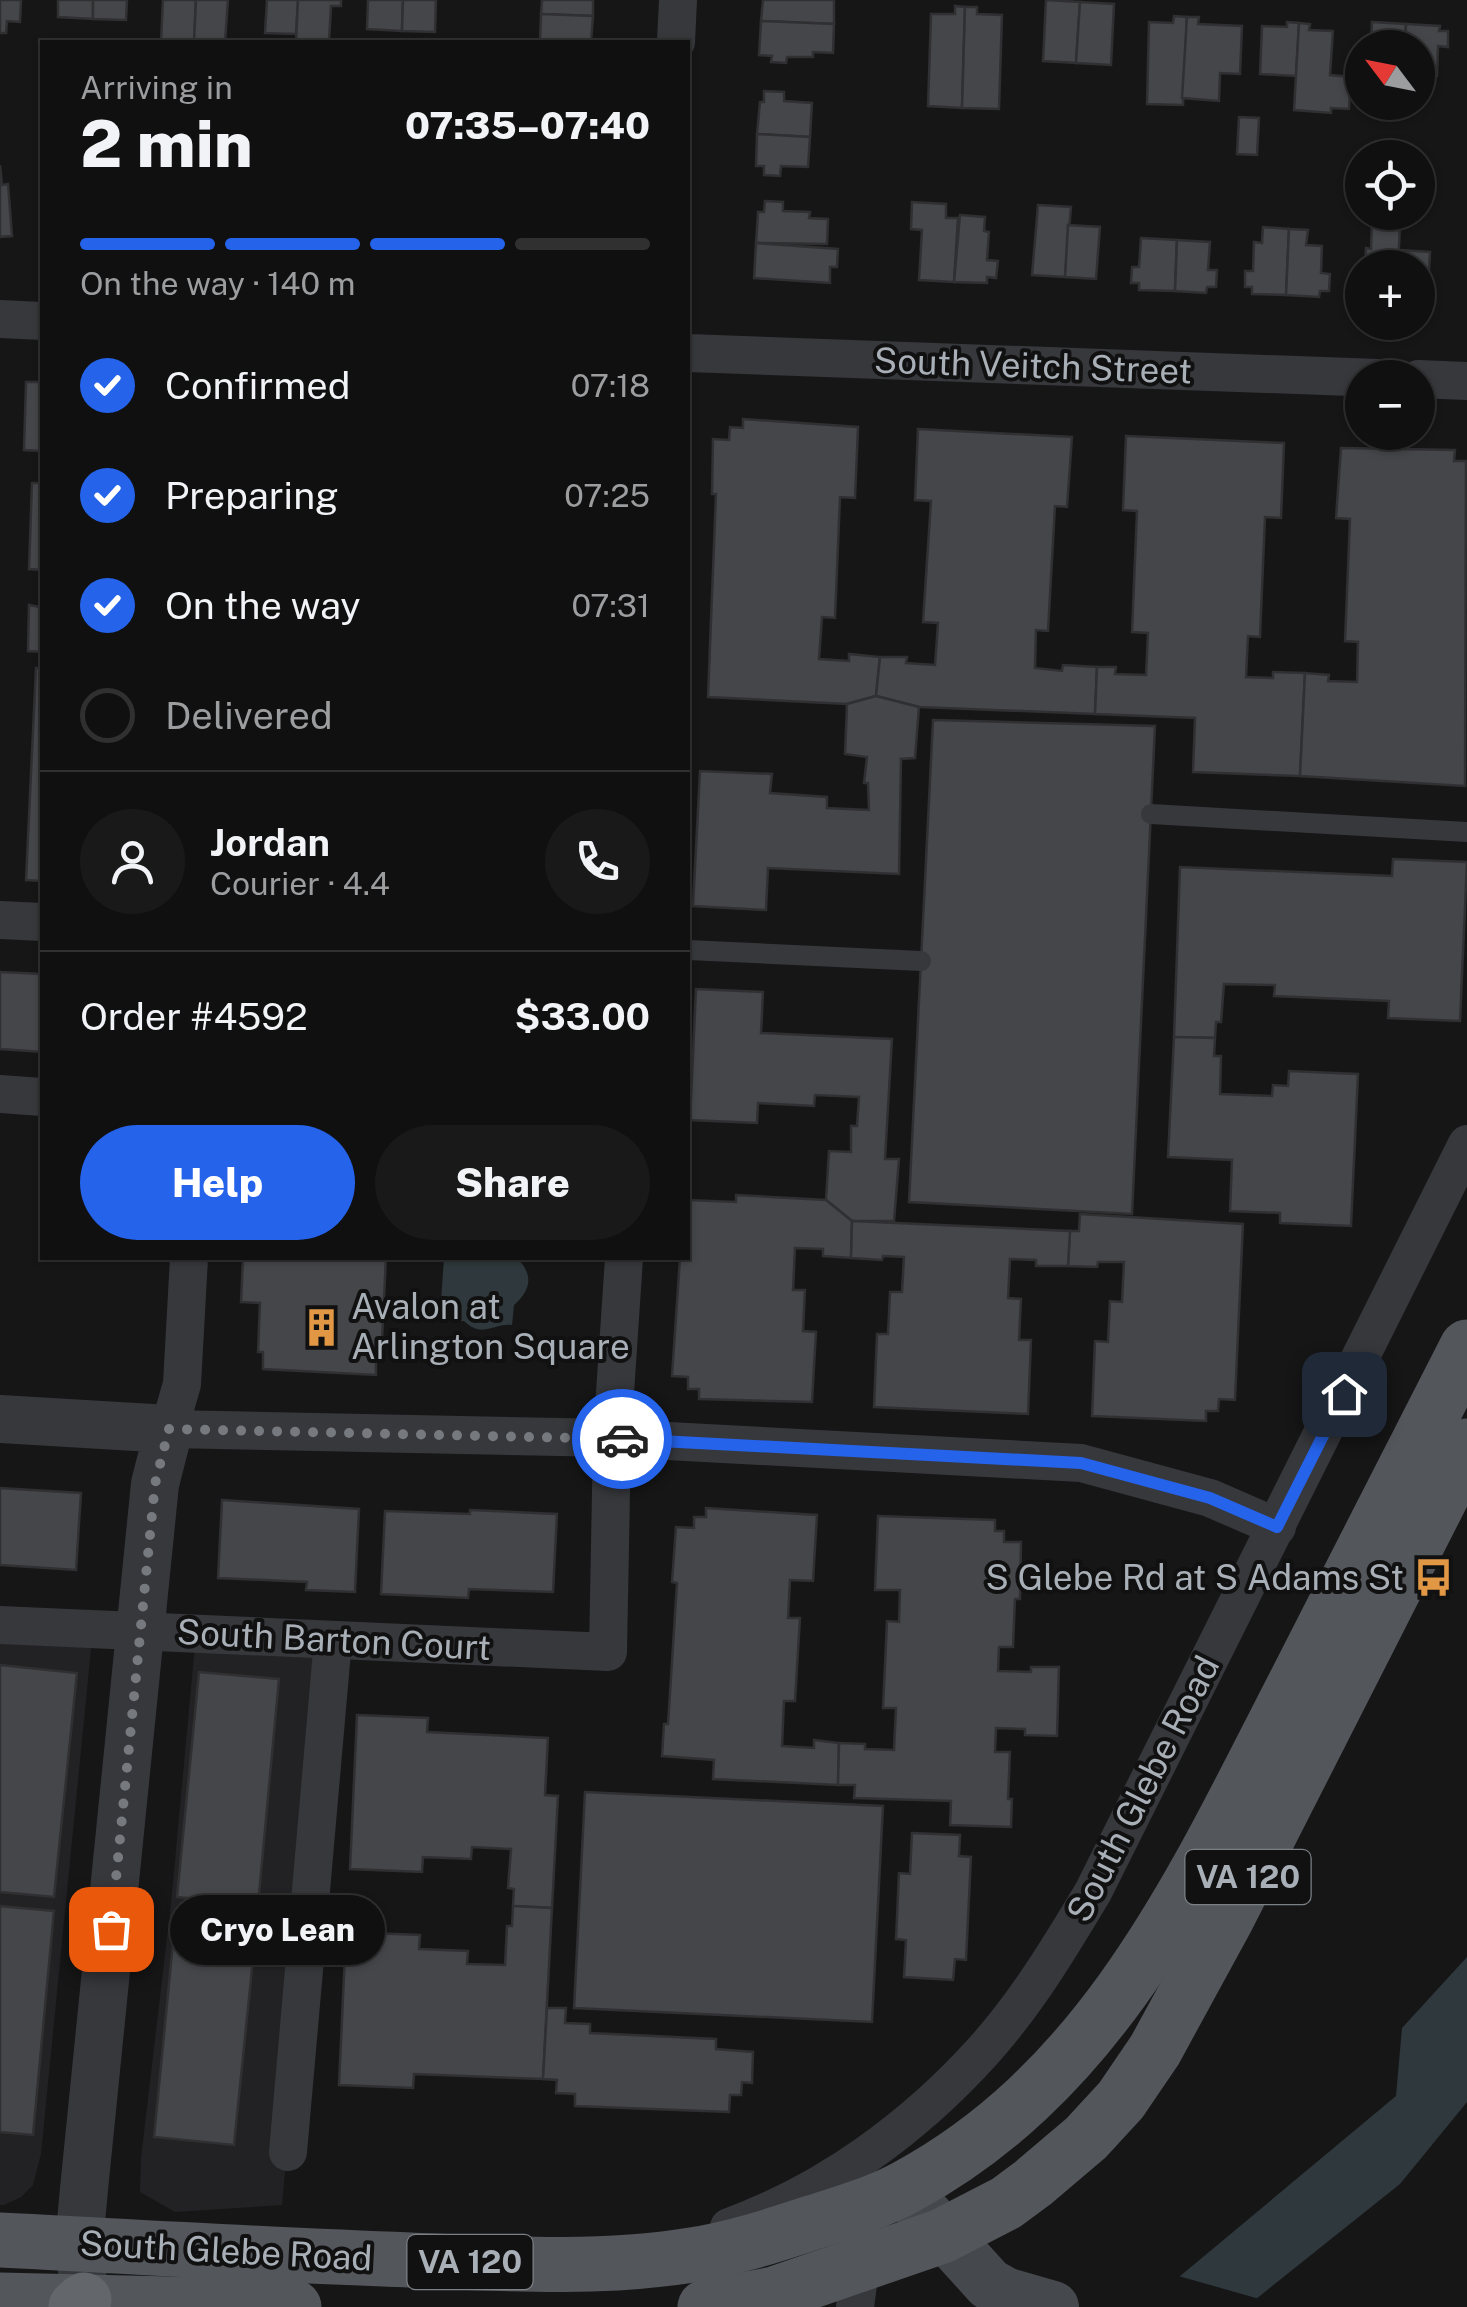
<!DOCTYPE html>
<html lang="en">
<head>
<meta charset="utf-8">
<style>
  :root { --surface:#101011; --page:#19191a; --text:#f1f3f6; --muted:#9c9d9f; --line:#303031; --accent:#2563eb }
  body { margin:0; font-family:"Public Sans",sans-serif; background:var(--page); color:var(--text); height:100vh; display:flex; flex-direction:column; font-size:38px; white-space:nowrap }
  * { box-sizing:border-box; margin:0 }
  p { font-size:32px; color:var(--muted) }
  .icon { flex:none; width:55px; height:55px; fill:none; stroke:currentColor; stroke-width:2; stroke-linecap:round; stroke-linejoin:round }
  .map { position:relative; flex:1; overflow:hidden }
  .sheet { position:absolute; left:40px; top:40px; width:650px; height:1220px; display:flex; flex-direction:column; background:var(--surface); border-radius:0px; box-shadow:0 2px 8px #0004,0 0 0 2px var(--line) }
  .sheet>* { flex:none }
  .needle { width:65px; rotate:302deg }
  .controls { position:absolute; left:1345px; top:30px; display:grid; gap:20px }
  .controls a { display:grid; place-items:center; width:90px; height:90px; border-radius:50%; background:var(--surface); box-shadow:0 2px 8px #0004,0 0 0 2px var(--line); font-size:50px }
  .pin { position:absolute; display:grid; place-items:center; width:85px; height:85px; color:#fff; margin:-42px; border-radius:20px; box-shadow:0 5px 15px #0006 }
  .courier { position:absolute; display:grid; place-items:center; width:100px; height:100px; margin:-50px; border:8px solid #2563eb; border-radius:50%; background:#fff; color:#222; box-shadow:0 2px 12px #0007 }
  .bubble { position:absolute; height:70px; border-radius:35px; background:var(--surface); box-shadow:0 2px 8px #0004,0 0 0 2px var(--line); font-size:32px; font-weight:800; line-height:70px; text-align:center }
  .head em { font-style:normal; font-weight:800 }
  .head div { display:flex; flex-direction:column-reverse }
  .head { display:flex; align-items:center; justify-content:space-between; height:170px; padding:0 40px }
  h1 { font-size:65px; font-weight:800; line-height:75px }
  .bar { display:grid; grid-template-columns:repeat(4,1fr); gap:15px 10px; align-content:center; height:120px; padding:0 40px }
  .bar i { height:12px; border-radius:8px; background:var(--line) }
  .bar .current { background:var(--accent) }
  .bar p { grid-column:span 4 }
  .line { display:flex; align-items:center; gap:25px; padding:0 40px; border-top:2px solid var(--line) }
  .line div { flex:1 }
  .round { display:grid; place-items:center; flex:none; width:105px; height:105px; border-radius:52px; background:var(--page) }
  ol { padding:0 40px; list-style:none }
  li { display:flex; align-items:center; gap:30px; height:110px }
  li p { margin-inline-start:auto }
  li .icon { padding:10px; border-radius:50%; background:var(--accent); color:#fff; stroke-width:4 }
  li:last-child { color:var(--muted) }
  li i { width:55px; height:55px; border:5px solid var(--line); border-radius:50% }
  .cta { display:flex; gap:20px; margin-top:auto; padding:20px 40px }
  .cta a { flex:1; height:115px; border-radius:60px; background:var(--accent); color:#fff; font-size:40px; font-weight:800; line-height:115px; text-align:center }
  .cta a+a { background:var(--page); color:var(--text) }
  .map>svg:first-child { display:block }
</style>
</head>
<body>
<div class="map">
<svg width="1467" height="2307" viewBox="0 0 1467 2307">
  <rect width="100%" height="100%" fill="#161617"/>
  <!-- built -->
  <g fill="#222224">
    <polygon points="0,1625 93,1629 41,2154 33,2185 21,2197 4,2205 0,2205"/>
    <polygon points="196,1634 333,1640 282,2205 175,2212 140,2192 141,2158 171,1904"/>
  </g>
  <!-- water -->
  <g fill="#2f383c">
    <path d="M444 1258H517C533 1274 532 1289 514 1305L512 1325C493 1323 483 1339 464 1321L455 1322V1303L441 1301Z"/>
    <polygon points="1467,1957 1467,2102 1400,2184 1246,2307 1143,2307 1396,2096 1402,2028"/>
  </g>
  <!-- pier -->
  <polygon fill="#161617" points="1175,2275 1263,2300 1254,2307 1138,2307"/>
  <!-- building -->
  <g fill="#45464a" stroke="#303033" stroke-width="2.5">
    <polygon points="0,0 21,0 20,22 7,21 6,33 0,33"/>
    <polygon points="58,0 93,0 93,19 58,17"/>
    <polygon points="93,0 127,0 126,20 93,19"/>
    <polygon points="163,0 196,0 194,42 161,42"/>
    <polygon points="196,0 228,0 225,42 194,42"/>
    <polygon points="267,0 298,0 296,34 265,33"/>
    <polygon points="298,0 341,0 341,6 331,6 329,42 296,42"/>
    <polygon points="368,0 403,0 402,31 367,29"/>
    <polygon points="403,0 436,0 435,32 402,31"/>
    <polygon points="542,0 593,0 593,16 541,14"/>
    <polygon points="763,0 834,0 834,24 761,21"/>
    <polygon points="1046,0 1080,2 1076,63 1043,61"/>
    <polygon points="1080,2 1114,4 1111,65 1076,63"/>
    <polygon points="955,6 965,7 962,108 928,106 931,14 955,14"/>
    <polygon points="965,7 977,7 977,14 1002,15 999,109 962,108"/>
    <polygon points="541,14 593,16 591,42 540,42"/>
    <polygon points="1174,16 1187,17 1183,105 1147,104 1149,22 1173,23"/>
    <polygon points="1187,17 1199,17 1198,24 1242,26 1240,74 1220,73 1219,101 1182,98"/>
    <polygon points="761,21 834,24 833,53 813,52 813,57 787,57 786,63 771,62 772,56 759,55"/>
    <polygon points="1287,22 1299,23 1296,76 1260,74 1262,26 1287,27"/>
    <polygon points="1372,22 1406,24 1405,48 1371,48"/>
    <polygon points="1299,23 1310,24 1309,30 1333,31 1330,75 1351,77 1349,109 1331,108 1331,113 1294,110"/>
    <polygon points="1406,24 1440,26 1439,31 1448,31 1448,47 1438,46 1437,76 1423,75 1423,92 1418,91 1418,48 1405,48"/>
    <polygon points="764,91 784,92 784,101 812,103 810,137 757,134 760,102 764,102"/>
    <polygon points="1239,117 1259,118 1257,155 1237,154"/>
    <polygon points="757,134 810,137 808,167 781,166 780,176 764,175 764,166 756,166"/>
    <polygon points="0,165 2,185 8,184 12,236 0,237"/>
    <polygon points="765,201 783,202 783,211 810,212 809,218 828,219 827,244 756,243 758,212 764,212"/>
    <polygon points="912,202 946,204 946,218 958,218 954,282 919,280 922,230 911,229"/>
    <polygon points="1038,205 1071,207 1065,277 1032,275"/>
    <polygon points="960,215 985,217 984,231 989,232 987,260 998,261 996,278 987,277 987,283 954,282"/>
    <polygon points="1372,223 1400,224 1398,268 1365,268 1366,248 1371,249"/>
    <polygon points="1068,225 1100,227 1096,279 1065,277"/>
    <polygon points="1263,227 1289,229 1286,295 1252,294 1252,287 1245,287 1245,271 1253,271 1254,242 1262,243"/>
    <polygon points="1289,229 1308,230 1306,245 1322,246 1321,273 1330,274 1329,291 1320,291 1319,297 1286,295"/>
    <polygon points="1141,238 1177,240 1175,291 1139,290 1139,283 1131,283 1132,267 1139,267"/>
    <polygon points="1177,240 1210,242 1208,270 1217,270 1216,287 1207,287 1206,293 1175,291"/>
    <polygon points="756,243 838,249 837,267 830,267 830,283 754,278"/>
    <polygon points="1399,250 1430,252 1427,303 1418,302 1418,268 1398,268"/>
    <polygon points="26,382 42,382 42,451 24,450"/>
    <polygon points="743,419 858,427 855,498 840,497 835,618 822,617 819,659 849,661 849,654 880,657 876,696 847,704 708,697 716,494 712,494 713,439 729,440 730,427 743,428"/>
    <polygon points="918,429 1072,437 1067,507 1055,506 1048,631 1036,630 1035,668 1062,671 1063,665 1097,667 1095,714 919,707 876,696 880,657 907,657 906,663 935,665 938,623 923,622 931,501 915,500"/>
    <polygon points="1126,436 1284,443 1281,518 1265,517 1260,637 1248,636 1246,677 1273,678 1273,672 1305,673 1300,776 1193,772 1195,718 1095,714 1097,667 1116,667 1115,674 1146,675 1148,633 1132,632 1137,511 1123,510"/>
    <polygon points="1341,448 1455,450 1454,461 1466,461 1465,786 1300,776 1305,673 1329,675 1328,681 1357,682 1358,642 1345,641 1350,519 1336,518"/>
    <polygon points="32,483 42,483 42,652 28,651 29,605 40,607 41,570 29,569"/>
    <polygon points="36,668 42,669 42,881 26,880"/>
    <polygon points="876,696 919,707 915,758 901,759 899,874 768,868 766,910 693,906 700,771 772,774 770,793 827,797 827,808 869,810 868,783 864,783 867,757 845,754 847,704"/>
    <polygon points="933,720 1155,726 1132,1214 909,1202"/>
    <polygon points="1393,859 1467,862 1460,1021 1388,1018 1389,1001 1274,996 1275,985 1224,984 1221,1022 1216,1022 1215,1038 1174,1037 1180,867 1392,876"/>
    <polygon points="0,972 42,974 42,1052 0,1049"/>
    <polygon points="696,989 763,992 761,1033 892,1039 885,1159 899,1159 894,1221 852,1221 826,1200 829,1151 851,1152 851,1126 857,1126 859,1097 815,1095 814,1106 758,1103 757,1123 690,1120"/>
    <polygon points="1174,1037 1215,1038 1214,1056 1221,1056 1220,1094 1272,1096 1273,1085 1288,1086 1289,1071 1358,1074 1351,1226 1280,1223 1280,1213 1230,1211 1232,1160 1168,1157"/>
    <polygon points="736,1195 826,1200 852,1221 851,1258 823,1256 823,1249 795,1248 793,1290 805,1290 803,1331 816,1332 812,1402 699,1399 699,1389 688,1389 688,1377 672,1376 680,1258 688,1258 688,1200 736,1202"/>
    <polygon points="1080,1214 1243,1224 1235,1400 1219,1399 1218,1411 1206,1411 1206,1421 1092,1416 1095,1341 1108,1342 1110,1301 1122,1302 1124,1262 1098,1262 1097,1267 1068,1266 1070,1231 1079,1231"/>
    <polygon points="852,1221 1070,1231 1068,1266 1036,1266 1036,1260 1010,1259 1008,1298 1021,1299 1019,1340 1031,1340 1028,1414 874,1407 877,1334 888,1334 890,1292 902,1292 904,1257 883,1256 882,1260 851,1258"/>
    <polygon points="243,1258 386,1258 381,1359 376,1359 376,1375 263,1369 263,1352 258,1352 260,1303 241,1302"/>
    <polygon points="0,1488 81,1493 76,1570 0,1565"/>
    <polygon points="222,1500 359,1509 355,1592 306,1590 307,1582 218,1578"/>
    <polygon points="706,1508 817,1515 813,1581 790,1580 788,1618 800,1618 795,1701 784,1701 782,1746 814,1748 814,1740 839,1743 838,1785 713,1779 714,1760 662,1756 664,1724 668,1724 677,1583 672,1582 676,1527 694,1528 694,1517 706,1517"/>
    <polygon points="470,1510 557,1514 553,1592 469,1589 468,1598 381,1594 385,1511 470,1514"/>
    <polygon points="878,1516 995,1520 995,1531 1004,1531 1004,1542 1021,1542 1020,1599 1015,1599 1013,1647 999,1647 998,1671 1031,1672 1031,1667 1059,1667 1057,1736 1025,1735 1025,1729 996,1728 995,1752 1010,1752 1008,1799 1012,1799 1011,1827 950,1825 951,1801 854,1798 855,1785 838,1785 839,1743 865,1744 865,1749 894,1750 896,1708 883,1708 887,1621 899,1622 900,1590 875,1590"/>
    <polygon points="0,1665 77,1673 54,1897 0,1892"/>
    <polygon points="199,1672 279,1679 258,1905 177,1897"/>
    <polygon points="357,1715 428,1718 427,1732 548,1738 545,1795 558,1796 552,1908 513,1906 514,1889 508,1888 511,1849 472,1847 471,1859 423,1857 422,1872 350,1869"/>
    <polygon points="585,1792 883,1806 872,2022 574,2008"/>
    <polygon points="912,1833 960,1835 959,1856 971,1857 966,1960 955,1959 953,1980 904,1977 906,1940 896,1939 899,1873 910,1874"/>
    <polygon points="0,1906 54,1911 33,2135 0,2132"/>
    <polygon points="513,1906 552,1908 543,2079 414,2074 413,2088 339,2085 346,1932 420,1935 419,1949 468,1951 467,1964 505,1965 507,1926 512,1926"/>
    <polygon points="176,1912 257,1920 234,2145 154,2137"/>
    <polygon points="547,2008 566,2008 565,2023 590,2024 590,2033 716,2039 716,2049 753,2052 752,2083 742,2082 741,2095 730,2095 729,2112 575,2106 575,2094 556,2093 557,2080 543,2079"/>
  </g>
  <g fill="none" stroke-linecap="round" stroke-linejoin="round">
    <!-- service -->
    <g stroke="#37383c" stroke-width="20">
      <polyline points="1151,814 1467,832"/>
      <polyline points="688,950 921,961"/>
    </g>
    <!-- minor -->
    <g stroke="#37383c" stroke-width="38">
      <polyline points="676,42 678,0"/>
      <polyline points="0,319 42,321"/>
      <polyline points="688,353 1378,378"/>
      <polyline points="1418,379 1467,381"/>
      <polyline points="0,920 42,922"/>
      <polyline points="0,1094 42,1097"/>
      <polyline points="189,1258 182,1384 169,1429 612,1438 1081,1463 1210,1498 1277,1527"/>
      <polyline points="0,1625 608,1652 612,1438 624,1258"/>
      <polyline points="288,2152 333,1640"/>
      <path d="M729 2227C826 2192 915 2127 984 2050 1027 2002 1060 1947 1093 1892L1467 1144"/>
      <polyline points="855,2307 861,2262 859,2245"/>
    </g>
    <!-- tertiary -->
    <polyline stroke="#37383c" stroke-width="48" points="0,1419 169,1429 155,1484 84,2189 79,2244 83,2281"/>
    <!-- secondary -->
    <polyline stroke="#45484c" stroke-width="52" points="903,2189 989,2284 1005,2293 1053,2307"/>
    <!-- primary -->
    <g stroke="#53565b" stroke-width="55">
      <path d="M0 2240C137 2247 273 2255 410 2260 504 2264 599 2270 692 2255 731 2249 768 2237 805 2225 839 2214 875 2204 906 2187 1096 2084 1186 1897 1280 1713 1343 1591 1405 1469 1467 1347"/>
      <polyline points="0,2300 294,2307"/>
      <polyline points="705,2307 774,2294 942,2236 1006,2203 1033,2183 1086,2138 1121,2100 1155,2050 1227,1918 1467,1446"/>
    </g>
    <!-- motorway -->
    <polyline stroke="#63676c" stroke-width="55" points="76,2307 84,2300"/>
  </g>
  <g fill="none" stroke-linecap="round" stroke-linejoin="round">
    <!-- done -->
    <polyline stroke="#76797e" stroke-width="10" stroke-dasharray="0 18" points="111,1929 155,1484 169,1429 622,1439"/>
    <!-- route -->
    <polyline stroke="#2563eb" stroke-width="12" points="622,1439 1081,1463 1210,1498 1277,1527 1344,1394"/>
  </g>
  <!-- icons -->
  <defs>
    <symbol id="building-bare" viewBox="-9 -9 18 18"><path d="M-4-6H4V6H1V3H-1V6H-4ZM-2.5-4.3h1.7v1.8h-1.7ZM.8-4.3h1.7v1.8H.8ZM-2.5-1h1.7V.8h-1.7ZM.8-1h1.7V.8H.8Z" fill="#e19744" stroke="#111112" stroke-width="2.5" paint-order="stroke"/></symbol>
    <symbol id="bus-bare" viewBox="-9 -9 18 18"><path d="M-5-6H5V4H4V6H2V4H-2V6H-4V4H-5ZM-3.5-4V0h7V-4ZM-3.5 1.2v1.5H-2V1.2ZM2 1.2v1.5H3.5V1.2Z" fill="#e19744" stroke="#111112" stroke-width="2.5" paint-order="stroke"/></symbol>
  </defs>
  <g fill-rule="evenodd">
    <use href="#building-bare" x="294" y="1300" width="55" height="55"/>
    <use href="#bus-bare" x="1406" y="1550" width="55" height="55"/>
  </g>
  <g text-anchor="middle" stroke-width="8" stroke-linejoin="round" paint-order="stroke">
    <!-- shield labels -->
    <g fill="#111112" stroke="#7b8085" stroke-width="2.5">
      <rect x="1185.5" y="1850" width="125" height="54" rx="8"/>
      <rect x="407.5" y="2235" width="125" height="54" rx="8"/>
    </g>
    <g font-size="32" font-weight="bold" fill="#a9afb6">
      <text x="1248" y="1888">VA 120</text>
      <text x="470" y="2273">VA 120</text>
    </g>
    <!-- street labels -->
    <g font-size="35" fill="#a9afb6" stroke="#111112">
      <text transform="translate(1033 366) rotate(2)" y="12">South Veitch Street</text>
      <text transform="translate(334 1640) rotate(3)" y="12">South Barton Court</text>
      <text transform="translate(1143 1789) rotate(-63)" y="12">South Glebe Road</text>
      <text transform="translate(226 2251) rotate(3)" y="12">South Glebe Road</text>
    </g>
    <!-- poi labels -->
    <g font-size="35" fill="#a9afb6" stroke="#111112" text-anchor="start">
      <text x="351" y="1319">Avalon at<tspan x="351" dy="40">Arlington Square</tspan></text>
      <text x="1404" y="1590" text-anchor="end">S Glebe Rd at S Adams St</text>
    </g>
  </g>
</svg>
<div class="controls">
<a><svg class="needle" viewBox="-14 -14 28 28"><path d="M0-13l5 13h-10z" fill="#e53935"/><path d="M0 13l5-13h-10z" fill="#9c9d9f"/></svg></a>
<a><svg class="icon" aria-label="locate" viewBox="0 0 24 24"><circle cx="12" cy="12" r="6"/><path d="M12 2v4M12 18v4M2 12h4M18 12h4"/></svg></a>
<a>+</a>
<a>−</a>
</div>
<div class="pin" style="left:111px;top:1929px;background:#ea580c"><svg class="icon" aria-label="bag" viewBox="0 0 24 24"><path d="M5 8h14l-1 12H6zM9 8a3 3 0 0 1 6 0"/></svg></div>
<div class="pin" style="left:1344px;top:1394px;background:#1f2937"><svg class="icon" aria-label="home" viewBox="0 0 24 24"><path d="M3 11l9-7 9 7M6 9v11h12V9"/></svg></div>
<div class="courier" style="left:622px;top:1439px"><svg class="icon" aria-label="car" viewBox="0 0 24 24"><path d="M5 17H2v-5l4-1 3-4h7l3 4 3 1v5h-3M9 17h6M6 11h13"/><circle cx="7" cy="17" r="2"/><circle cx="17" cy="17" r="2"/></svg></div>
<div class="bubble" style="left:170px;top:1895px;width:215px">Cryo Lean</div>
<section class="sheet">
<div class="head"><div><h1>2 min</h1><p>Arriving in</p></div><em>07:35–07:40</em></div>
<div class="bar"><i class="current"></i><i class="current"></i><i class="current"></i><i></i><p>On the way · 140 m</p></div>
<ol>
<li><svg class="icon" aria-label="check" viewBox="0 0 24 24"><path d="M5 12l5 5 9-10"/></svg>Confirmed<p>07:18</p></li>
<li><svg class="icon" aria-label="check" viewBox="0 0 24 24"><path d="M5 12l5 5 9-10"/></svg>Preparing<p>07:25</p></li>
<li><svg class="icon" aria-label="check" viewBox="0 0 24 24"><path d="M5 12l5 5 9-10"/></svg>On the way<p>07:31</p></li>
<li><i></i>Delivered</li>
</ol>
<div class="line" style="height:180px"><a class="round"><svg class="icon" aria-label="person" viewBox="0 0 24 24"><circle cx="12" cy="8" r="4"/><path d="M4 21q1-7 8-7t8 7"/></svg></a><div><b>Jordan</b><p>Courier · 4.4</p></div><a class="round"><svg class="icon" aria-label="phone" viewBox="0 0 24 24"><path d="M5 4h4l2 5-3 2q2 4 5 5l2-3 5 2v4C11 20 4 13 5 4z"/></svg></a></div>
<div class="line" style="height:130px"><div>Order #4592</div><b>$33.00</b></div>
<div class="cta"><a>Help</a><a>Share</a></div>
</section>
</div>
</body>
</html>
